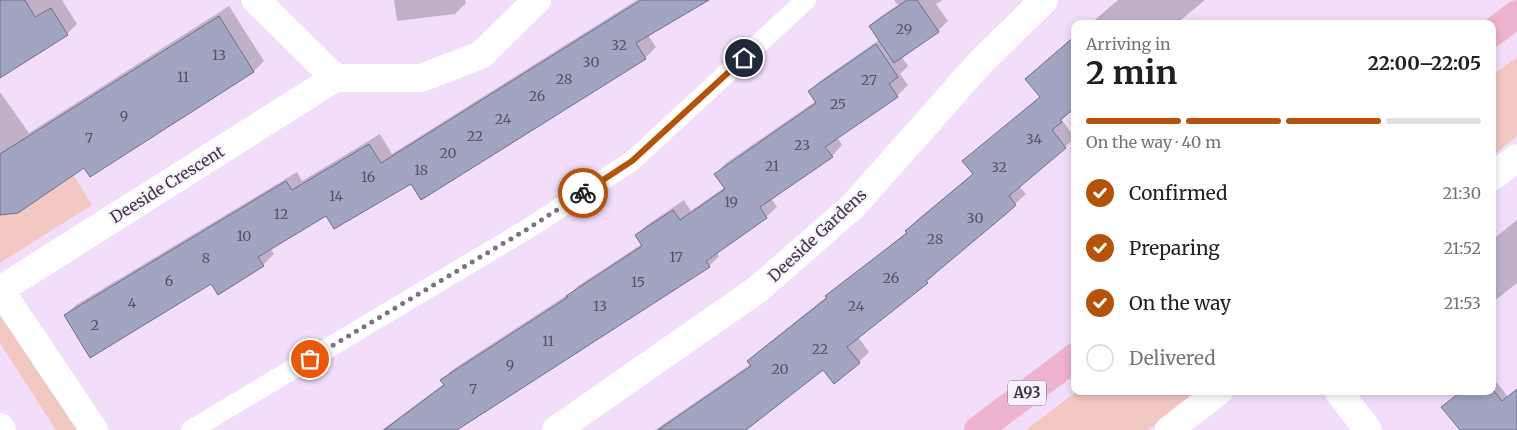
<!DOCTYPE html>
<html lang="en">
<head>
<meta charset="utf-8">
<style>
  :root { --surface:#fff; --page:#f2f2f2; --text:#202124; --muted:#757577; --line:#e0e0e0; --accent:#b45309 }
  body { margin:0; font-family:Merriweather,serif; background:var(--page); color:var(--text); height:100vh; display:flex; flex-direction:column; font-size:19px; white-space:nowrap }
  * { box-sizing:border-box; margin:0 }
  p { font-size:16px; color:var(--muted) }
  .icon { flex:none; width:28px; height:28px; fill:none; stroke:currentColor; stroke-width:2; stroke-linecap:round; stroke-linejoin:round }
  .map { position:relative; flex:1; overflow:hidden }
  .panel { position:absolute; left:1071px; top:20px; width:425px; height:375px; display:flex; flex-direction:column; background:var(--surface); border-radius:10px; box-shadow:0 2px 8px #0003 }
  .panel>* { flex:none }
  .pin { position:absolute; display:grid; place-items:center; width:42px; height:42px; color:#fff; margin:-21px; border:2px solid #fff; border-radius:50%; box-shadow:0 1px 5px #0007 }
  .courier { position:absolute; display:grid; place-items:center; width:50px; height:50px; margin:-25px; border:4px solid #b45309; border-radius:50%; background:#fff; color:#222; box-shadow:0 1px 6px #0007 }
  .head em { font-style:normal; font-weight:700 }
  .head div { display:flex; flex-direction:column-reverse }
  .head { display:flex; align-items:center; justify-content:space-between; height:85px; padding:0 15px }
  h1 { font-size:32px; font-weight:700; line-height:38px }
  .bar { display:grid; grid-template-columns:repeat(4,1fr); gap:8px 5px; align-content:center; height:60px; padding:0 15px }
  .bar i { height:6px; border-radius:4px; background:var(--line) }
  .bar .active { background:var(--accent) }
  .bar p { grid-column:span 4 }
  ol { padding:0 15px; list-style:none }
  li { display:flex; align-items:center; gap:15px; height:55px }
  li p { margin-inline-start:auto }
  li .icon { padding:5px; border-radius:50%; background:var(--accent); color:#fff; stroke-width:4 }
  li:last-child { color:var(--muted) }
  li i { width:28px; height:28px; border:2px solid var(--line); border-radius:50% }
  .map>svg:first-child { display:block }
</style>
</head>
<body>
<div class="map">
<svg width="1517" height="430" viewBox="0 0 1517 430">
  <rect width="100%" height="100%" fill="#f2defa"/>
  <!-- green -->
  <g fill="#f3c7c2">
    <polygon points="1517,57 1517,136 1493,155 1493,75"/>
    <polygon points="48,133 92,205 0,263 0,215 18,213 43,196"/>
    <polygon points="0,308 80,430 56,430 0,343"/>
    <polygon points="1077,391 1197,391 1148,430 1026,430"/>
  </g>
  <!-- shadow -->
  <g fill="#0003">
    <polygon points="0,0 62,0 77,24 67,34 0,76"/>
    <polygon points="394,0 465,0 466,3 455,14 397,21"/>
    <polygon points="637,0 707,0 648,35 656,47 645,58 411,182 326,214 270,248 274,254 263,265 218,293 212,283 65,315 76,305 297,172 302,181 380,134 392,154"/>
    <polygon points="894,0 943,0 936,4 948,21 938,31 901,56 908,66 900,74 908,85 897,96 837,137 842,145 832,156 771,198 777,207 766,217 717,252 719,256 709,266 457,430 382,430 444,384 442,380 452,370 572,292 578,286 642,244 636,235 647,225 684,200 691,211 725,187 716,174 726,163 816,101 810,91 820,81 879,40 870,26 880,17 898,5"/>
    <polygon points="1118,0 1205,0 1176,24 1090,24"/>
    <polygon points="229,6 264,61 254,71 0,214 0,92 29,133"/>
    <polygon points="1075,36 1075,106 1062,120 1075,138 1019,186 1026,194 1015,204 936,271 937,272 927,282 858,337 869,352 859,362 823,368 746,430 655,430 751,364 748,361 759,351 907,232 917,220 974,173 964,161 1041,96"/>
    <polygon points="1517,220 1517,283 1492,303 1492,240"/>
    <polygon points="1492,376 1508,397 1517,389 1517,430 1461,430 1492,391"/>
  </g>
  <!-- building -->
  <g fill="#a2a5c2" stroke="#6c6e89">
    <polygon points="0,0 25,0 35,17 51,8 68,35 0,78"/>
    <polygon points="641,0 709,0 636,43 646,59 421,200 411,184 334,229 326,216 258,257 264,266 218,295 211,284 90,358 64,315 286,181 292,190 369,144 381,163"/>
    <polygon points="907,0 917,0 939,32 894,63 869,26"/>
    <polygon points="219,16 254,72 90,177 84,168 18,213 0,215 0,154"/>
    <polygon points="1075,36 1075,108 1060,120 1062,122 1052,130 1066,148 1009,196 1016,205 1006,214 926,281 928,283 847,347 860,363 834,384 823,370 746,430 658,430 751,366 747,361 827,298 825,296 907,233 905,231 973,174 962,161 1040,97 1025,79"/>
    <polygon points="876,44 898,77 889,84 898,97 825,147 833,157 760,207 767,218 706,261 710,267 457,430 384,430 444,385 440,380 568,297 566,296 642,246 635,235 673,210 680,220 725,189 714,174 816,103 808,91"/>
    <polygon points="1517,389 1517,430 1460,430 1441,407 1462,391 1494,391 1502,401"/>
  </g>
  <g fill="none" stroke-linecap="round" stroke-linejoin="round">
    <!-- service -->
    <polyline stroke="#fff" stroke-width="20" points="191,430 529,228 632,161 806,0"/>
    <!-- minor -->
    <g stroke="#fff" stroke-width="28">
      <polyline points="256,0 335,78 421,78 481,55 537,0"/>
      <polyline points="1492,177 1517,158"/>
      <polyline points="1338,391 1368,430"/>
      <polyline points="0,427 2,430"/>
      <polyline points="94,430 0,290 335,78"/>
      <polyline points="556,430 758,289 853,206 980,63 1044,0"/>
      <polyline points="1169,430 1219,391"/>
    </g>
    <!-- primary -->
    <g stroke="#efb3d0" stroke-width="28">
      <polyline points="1492,33 1517,14"/>
      <polyline points="978,430 1075,357"/>
    </g>
  </g>
  <g fill="none" stroke-linecap="round" stroke-linejoin="round">
    <!-- done -->
    <polyline stroke="#7e7182" stroke-width="5" stroke-dasharray="0 9" points="310,359 529,228 583,193"/>
    <!-- route -->
    <polyline stroke="#b45309" stroke-width="6" points="583,193 632,161 744,58"/>
  </g>
  <g text-anchor="middle" stroke-width="4" stroke-linejoin="round" paint-order="stroke">
    <!-- number labels -->
    <g font-size="14" fill="#585262">
      <text x="904" y="34">29</text>
      <text x="619" y="50">32</text>
      <text x="219" y="60">13</text>
      <text x="591" y="67">30</text>
      <text x="183" y="82">11</text>
      <text x="564" y="84">28</text>
      <text x="869" y="85">27</text>
      <text x="537" y="101">26</text>
      <text x="838" y="109">25</text>
      <text x="124" y="121">9</text>
      <text x="503" y="124">24</text>
      <text x="475" y="141">22</text>
      <text x="89" y="143">7</text>
      <text x="1034" y="144">34</text>
      <text x="802" y="150">23</text>
      <text x="448" y="158">20</text>
      <text x="772" y="171">21</text>
      <text x="999" y="172">32</text>
      <text x="421" y="175">18</text>
      <text x="368" y="182">16</text>
      <text x="336" y="201">14</text>
      <text x="731" y="207">19</text>
      <text x="281" y="219">12</text>
      <text x="975" y="223">30</text>
      <text x="244" y="241">10</text>
      <text x="935" y="244">28</text>
      <text x="676" y="262">17</text>
      <text x="206" y="263">8</text>
      <text x="891" y="283">26</text>
      <text x="169" y="286">6</text>
      <text x="638" y="287">15</text>
      <text x="132" y="308">4</text>
      <text x="600" y="311">13</text>
      <text x="856" y="311">24</text>
      <text x="95" y="330">2</text>
      <text x="548" y="346">11</text>
      <text x="820" y="354">22</text>
      <text x="510" y="370">9</text>
      <text x="780" y="374">20</text>
      <text x="473" y="394">7</text>
    </g>
    <!-- shield labels -->
    <rect fill="#f8f0fc" stroke="#766e7a" stroke-width="1" x="1008" y="380.5" width="38" height="25" rx="4"/>
    <g font-size="15" font-weight="bold" fill="#3f3742">
      <text x="1027" y="398">A93</text>
    </g>
    <!-- street labels -->
    <g font-size="16" fill="#3f3742" stroke="#f8f0fc">
      <text transform="translate(167 184) rotate(-32)" y="6">Deeside Crescent</text>
      <text transform="translate(817 235) rotate(-43)" y="6">Deeside Gardens</text>
    </g>
  </g>
</svg>
<div class="pin" style="left:310px;top:359px;background:#ea580c"><svg class="icon" aria-label="bag" viewBox="0 0 24 24"><path d="M5 8h14l-1 12H6zM9 8a3 3 0 0 1 6 0"/></svg></div>
<div class="pin" style="left:744px;top:58px;background:#1f2937"><svg class="icon" aria-label="home" viewBox="0 0 24 24"><path d="M3 11l9-7 9 7M6 9v11h12V9"/></svg></div>
<div class="courier" style="left:583px;top:193px"><svg class="icon" aria-label="bike" viewBox="0 0 24 24"><circle cx="6" cy="16" r="4"/><circle cx="18" cy="16" r="4"/><path d="M6 16l4-8h5l3 8M10 8l3 8H6M13 5h3"/></svg></div>
<section class="panel">
<div class="head"><div><h1>2 min</h1><p>Arriving in</p></div><em>22:00–22:05</em></div>
<div class="bar"><i class="active"></i><i class="active"></i><i class="active"></i><i></i><p>On the way · 40 m</p></div>
<ol>
<li><svg class="icon" aria-label="check" viewBox="0 0 24 24"><path d="M5 12l5 5 9-10"/></svg>Confirmed<p>21:30</p></li>
<li><svg class="icon" aria-label="check" viewBox="0 0 24 24"><path d="M5 12l5 5 9-10"/></svg>Preparing<p>21:52</p></li>
<li><svg class="icon" aria-label="check" viewBox="0 0 24 24"><path d="M5 12l5 5 9-10"/></svg>On the way<p>21:53</p></li>
<li><i></i>Delivered</li>
</ol>
</section>
</div>
</body>
</html>
